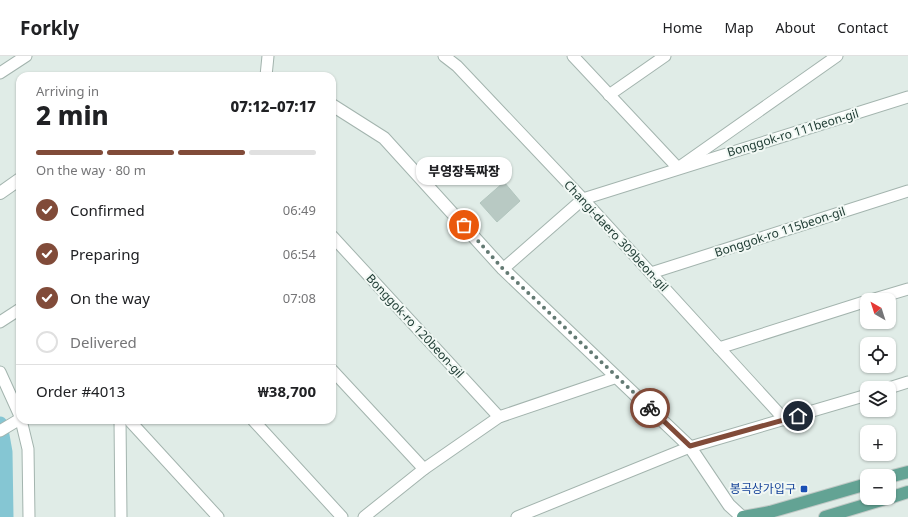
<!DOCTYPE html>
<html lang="en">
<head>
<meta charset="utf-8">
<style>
  :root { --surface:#fff; --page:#f2f2f2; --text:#202124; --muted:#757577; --line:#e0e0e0; --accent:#814b39 }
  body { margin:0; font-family:"Noto Sans","Noto Sans KR",sans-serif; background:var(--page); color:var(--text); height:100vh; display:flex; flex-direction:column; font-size:15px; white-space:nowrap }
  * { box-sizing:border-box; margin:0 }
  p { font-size:13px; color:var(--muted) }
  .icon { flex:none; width:22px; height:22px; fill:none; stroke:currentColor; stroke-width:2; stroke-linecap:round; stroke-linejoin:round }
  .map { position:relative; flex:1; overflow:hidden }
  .details { position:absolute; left:16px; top:16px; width:320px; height:352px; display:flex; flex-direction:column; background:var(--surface); border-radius:12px; box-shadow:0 1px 3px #0004 }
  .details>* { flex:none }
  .needle { width:26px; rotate:321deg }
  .controls { position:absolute; left:860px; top:237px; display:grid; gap:8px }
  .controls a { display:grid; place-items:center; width:36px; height:36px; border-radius:8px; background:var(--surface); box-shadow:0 1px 3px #0004; font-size:20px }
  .pin { position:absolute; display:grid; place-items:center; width:34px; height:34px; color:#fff; margin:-17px; border:2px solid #fff; border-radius:50%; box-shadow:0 1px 4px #0007 }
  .courier { position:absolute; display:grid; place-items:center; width:40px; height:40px; margin:-20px; border:3px solid #814b39; border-radius:50%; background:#fff; color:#222; box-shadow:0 1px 5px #0007 }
  .bubble { position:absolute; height:28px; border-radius:12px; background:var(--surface); box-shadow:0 1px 3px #0004; font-size:13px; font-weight:800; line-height:28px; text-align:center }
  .head em { font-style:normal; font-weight:800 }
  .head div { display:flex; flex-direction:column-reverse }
  .head { display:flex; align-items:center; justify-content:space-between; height:68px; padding:0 20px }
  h1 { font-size:26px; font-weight:800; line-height:30px }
  .bar { display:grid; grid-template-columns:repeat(4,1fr); gap:6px 4px; align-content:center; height:48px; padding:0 20px }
  .bar i { height:5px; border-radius:3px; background:var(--line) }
  .bar .current { background:var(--accent) }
  .bar p { grid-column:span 4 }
  .line { display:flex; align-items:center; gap:10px; padding:0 20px; border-top:1px solid var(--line) }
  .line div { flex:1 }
  ol { padding:0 20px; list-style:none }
  li { display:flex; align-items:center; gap:12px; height:44px }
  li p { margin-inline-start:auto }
  li .icon { padding:4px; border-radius:50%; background:var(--accent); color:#fff; stroke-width:4 }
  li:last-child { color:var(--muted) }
  li i { width:22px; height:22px; border:2px solid var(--line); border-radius:50% }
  header { display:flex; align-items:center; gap:24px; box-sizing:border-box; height:56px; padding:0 20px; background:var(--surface); border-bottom:1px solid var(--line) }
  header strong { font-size:19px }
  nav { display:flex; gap:22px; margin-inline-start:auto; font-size:14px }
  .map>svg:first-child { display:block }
</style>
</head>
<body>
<header>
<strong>Forkly</strong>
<nav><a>Home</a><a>Map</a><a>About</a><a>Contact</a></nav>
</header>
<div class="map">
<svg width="908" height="461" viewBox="0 0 908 461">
  <rect width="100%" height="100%" fill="#e0ece7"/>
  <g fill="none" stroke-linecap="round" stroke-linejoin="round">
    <!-- canal -->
    <polyline stroke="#85c6d3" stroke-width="15" points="0,368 5,396 6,461"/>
  </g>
  <!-- building -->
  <polygon fill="#b8c9c3" stroke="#b2c5be" points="504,126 520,145 497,166 480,147"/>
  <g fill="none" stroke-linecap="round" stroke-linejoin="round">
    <defs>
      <g id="minor">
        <polyline points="444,0 457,10 583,143 785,364"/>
        <polyline points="573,0 678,112 837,0"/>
        <polyline points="0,17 26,0"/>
        <polyline points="266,20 268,0"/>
        <polyline points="609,39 665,0"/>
        <polyline points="332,180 499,361"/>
        <polyline points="503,213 583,143 908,41"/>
        <polyline points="651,217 908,135"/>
        <polyline points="871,244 908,233"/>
        <polyline points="0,266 20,253"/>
        <polyline points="719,292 867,245"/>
        <polyline points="332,314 424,413"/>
        <polyline points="0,316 20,360"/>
        <polyline points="889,332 908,326"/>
        <polyline points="21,364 28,393 29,461"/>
        <polyline points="120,364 121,461"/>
        <polyline points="129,364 218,461"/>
        <polyline points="253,364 342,461"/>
        <polyline points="0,375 20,363"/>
        <polyline points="364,461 424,413 499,361 617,321"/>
        <polyline points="517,461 690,391 867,339"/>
      </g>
      <g id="tertiary">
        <polyline points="332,49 384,82 503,213 690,391 729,449 742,461"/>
        <polyline points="0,137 20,123"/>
      </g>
      <g id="primary">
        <polyline points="889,421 908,416"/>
        <polyline points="889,442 908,436"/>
        <polyline points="743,461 770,456 867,428"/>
        <polyline points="825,461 888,442"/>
      </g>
    </defs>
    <!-- minor casing -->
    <use href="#minor" stroke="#a3b4ae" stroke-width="13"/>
    <!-- tertiary casing -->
    <use href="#tertiary" stroke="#a3b4ae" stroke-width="14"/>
    <!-- primary casing -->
    <use href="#primary" stroke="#c1c9c6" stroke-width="14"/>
    <!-- minor -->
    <use href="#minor" stroke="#fff" stroke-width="11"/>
    <!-- tertiary -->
    <use href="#tertiary" stroke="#fff" stroke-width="12"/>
    <!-- primary -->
    <use href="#primary" stroke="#63a394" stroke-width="12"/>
  </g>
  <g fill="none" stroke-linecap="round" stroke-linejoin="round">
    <!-- done -->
    <polyline stroke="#637a73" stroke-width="4" stroke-dasharray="0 7.2" points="464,169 503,213 650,352"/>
    <!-- route -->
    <polyline stroke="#814b39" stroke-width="5" points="650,352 690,390 798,360"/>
  </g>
  <!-- markers -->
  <rect fill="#1a4fb4" stroke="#f1f8f4" stroke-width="1.5" x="800" y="429" width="8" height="8" rx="2"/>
  <g text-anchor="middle" stroke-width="4" stroke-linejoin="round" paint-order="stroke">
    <!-- street labels -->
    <g font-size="12" fill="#203d35" stroke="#f1f8f4">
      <text transform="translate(793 77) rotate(-17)" y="4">Bonggok-ro 111beon-gil</text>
      <text transform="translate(780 176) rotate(-18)" y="4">Bonggok-ro 115beon-gil</text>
      <text transform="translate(616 180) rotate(47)" y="4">Changi-daero 309beon-gil</text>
      <text transform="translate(415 270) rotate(47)" y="4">Bonggok-ro 120beon-gil</text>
    </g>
    <!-- transit labels -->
    <g font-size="12" fill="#164399" stroke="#f1f8f4" text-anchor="end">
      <text x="796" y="437">봉곡상가입구</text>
    </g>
  </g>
</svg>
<div class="controls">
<a><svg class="needle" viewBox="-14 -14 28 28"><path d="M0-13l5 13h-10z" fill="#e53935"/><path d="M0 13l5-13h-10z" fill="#757577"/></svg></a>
<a><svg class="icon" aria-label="locate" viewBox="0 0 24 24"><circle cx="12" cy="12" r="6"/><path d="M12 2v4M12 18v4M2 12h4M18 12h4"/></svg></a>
<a><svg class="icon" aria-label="layers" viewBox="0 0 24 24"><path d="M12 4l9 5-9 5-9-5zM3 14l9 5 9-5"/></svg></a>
<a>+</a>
<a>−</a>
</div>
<div class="pin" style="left:464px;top:169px;background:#ea580c"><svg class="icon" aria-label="bag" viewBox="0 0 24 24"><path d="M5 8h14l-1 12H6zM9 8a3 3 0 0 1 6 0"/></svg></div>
<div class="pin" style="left:798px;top:360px;background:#1f2937"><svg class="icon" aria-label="home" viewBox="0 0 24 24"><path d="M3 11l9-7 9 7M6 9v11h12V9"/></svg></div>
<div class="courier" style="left:650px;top:352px"><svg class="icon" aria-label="bike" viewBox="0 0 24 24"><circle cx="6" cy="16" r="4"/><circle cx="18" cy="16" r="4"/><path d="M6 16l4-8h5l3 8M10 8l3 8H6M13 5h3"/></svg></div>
<div class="bubble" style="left:416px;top:101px;width:96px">부영장독짜장</div>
<section class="details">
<div class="head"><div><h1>2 min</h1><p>Arriving in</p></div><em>07:12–07:17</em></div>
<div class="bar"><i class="current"></i><i class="current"></i><i class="current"></i><i></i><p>On the way · 80 m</p></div>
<ol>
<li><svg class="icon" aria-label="check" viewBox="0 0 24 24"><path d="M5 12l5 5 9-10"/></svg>Confirmed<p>06:49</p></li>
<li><svg class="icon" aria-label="check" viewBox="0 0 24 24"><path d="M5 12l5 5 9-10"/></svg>Preparing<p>06:54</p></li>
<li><svg class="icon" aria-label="check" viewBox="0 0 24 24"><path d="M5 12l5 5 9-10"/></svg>On the way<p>07:08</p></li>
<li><i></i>Delivered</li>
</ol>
<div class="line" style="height:52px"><div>Order #4013</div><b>₩38,700</b></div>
</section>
</div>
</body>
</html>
